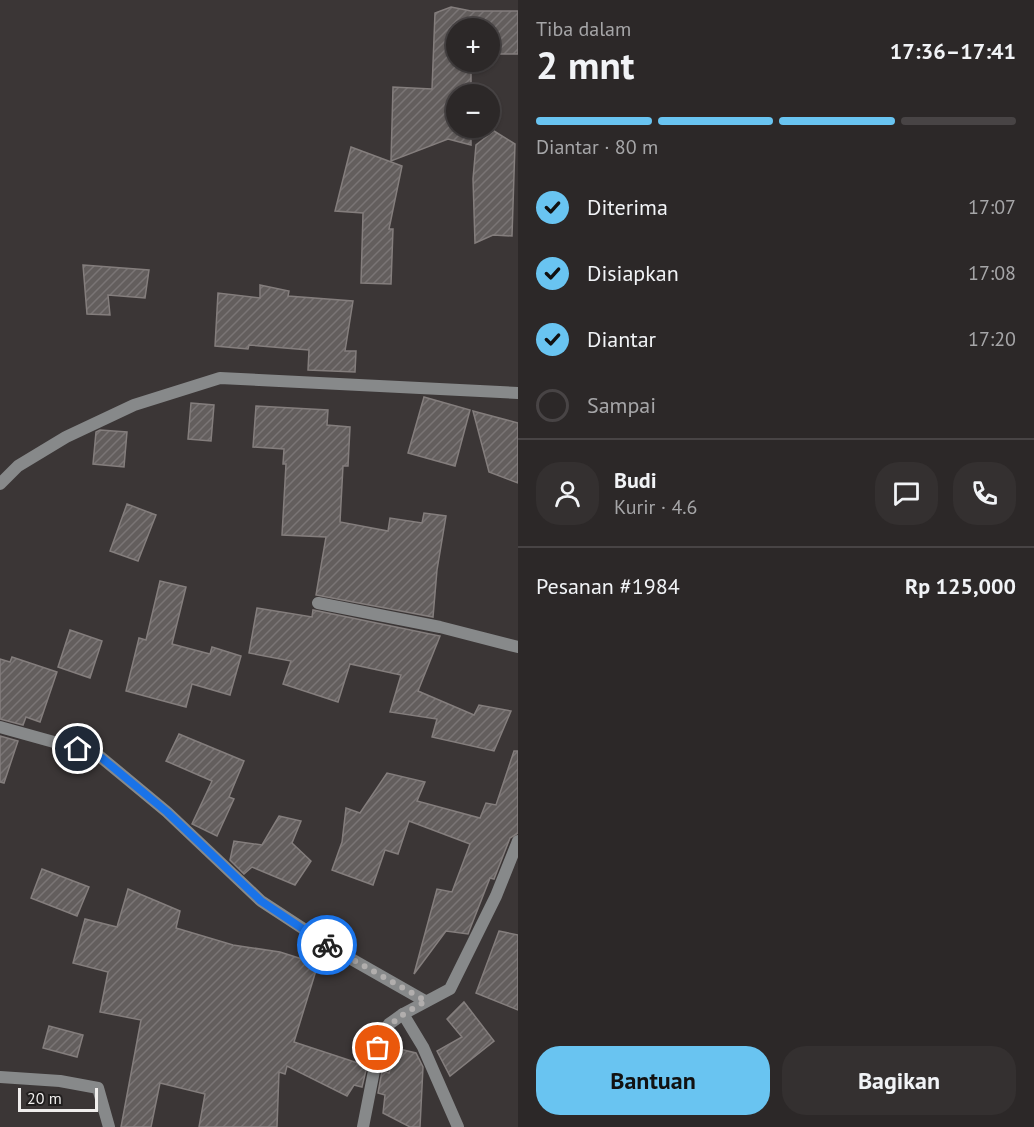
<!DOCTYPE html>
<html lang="id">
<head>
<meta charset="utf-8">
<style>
  :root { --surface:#2c2828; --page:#343030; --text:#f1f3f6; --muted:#a6a6a8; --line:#484445; --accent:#69c4f1 }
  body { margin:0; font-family:"PT Sans",sans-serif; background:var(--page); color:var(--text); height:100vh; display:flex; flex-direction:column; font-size:22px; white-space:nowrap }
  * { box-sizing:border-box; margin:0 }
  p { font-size:20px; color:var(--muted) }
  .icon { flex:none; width:33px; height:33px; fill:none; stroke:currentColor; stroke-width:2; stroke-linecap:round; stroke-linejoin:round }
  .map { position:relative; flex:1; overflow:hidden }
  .side { display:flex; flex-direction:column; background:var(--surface); width:516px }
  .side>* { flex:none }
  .controls { position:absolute; left:446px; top:18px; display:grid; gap:12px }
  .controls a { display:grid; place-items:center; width:54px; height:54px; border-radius:50%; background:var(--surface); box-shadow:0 2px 4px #0004,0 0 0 2px var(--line); font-size:30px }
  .scale { position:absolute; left:18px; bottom:15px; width:80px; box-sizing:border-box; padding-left:6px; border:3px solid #f0eeed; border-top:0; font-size:16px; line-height:21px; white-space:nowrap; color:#f0eeed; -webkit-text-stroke:4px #211e1e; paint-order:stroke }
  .pin { position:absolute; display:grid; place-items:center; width:51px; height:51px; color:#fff; margin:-26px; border:3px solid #fff; border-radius:50%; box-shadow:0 2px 6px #0007 }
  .courier { position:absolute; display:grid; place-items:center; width:60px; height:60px; margin:-30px; border:4px solid #1a73e8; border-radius:50%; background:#fff; color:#222; box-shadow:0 2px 8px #0007 }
  .headline em { font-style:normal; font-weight:700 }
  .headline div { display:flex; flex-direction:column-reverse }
  .headline { display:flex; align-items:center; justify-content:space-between; height:102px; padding:0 18px }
  h1 { font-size:39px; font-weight:700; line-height:45px }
  .bar { display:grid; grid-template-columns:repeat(4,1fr); gap:9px 6px; align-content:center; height:72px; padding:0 18px }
  .bar i { height:8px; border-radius:4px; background:var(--line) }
  .bar .current { background:var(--accent) }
  .bar p { grid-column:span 4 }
  .line { display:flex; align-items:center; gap:15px; padding:0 18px; border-top:2px solid var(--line) }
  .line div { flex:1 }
  .round { display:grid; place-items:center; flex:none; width:63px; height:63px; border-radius:24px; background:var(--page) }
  ol { padding:0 18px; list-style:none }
  li { display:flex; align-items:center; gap:18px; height:66px }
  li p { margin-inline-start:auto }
  li .icon { padding:6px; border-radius:50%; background:var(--accent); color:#111; stroke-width:4 }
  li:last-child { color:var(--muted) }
  li i { width:33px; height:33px; border:3px solid var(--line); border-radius:50% }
  .primary-button { display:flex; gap:12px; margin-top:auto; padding:12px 18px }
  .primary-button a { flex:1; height:69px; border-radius:24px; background:var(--accent); color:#111; font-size:24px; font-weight:700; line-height:69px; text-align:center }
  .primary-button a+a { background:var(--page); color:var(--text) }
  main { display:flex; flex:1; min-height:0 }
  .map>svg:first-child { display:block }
</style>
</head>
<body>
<main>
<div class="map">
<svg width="518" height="1127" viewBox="0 0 518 1127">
  <defs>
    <pattern id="building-hatch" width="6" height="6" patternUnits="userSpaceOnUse" patternTransform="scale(1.5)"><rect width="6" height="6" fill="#635e5d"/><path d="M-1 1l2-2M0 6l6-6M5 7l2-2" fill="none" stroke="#7a7575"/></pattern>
  </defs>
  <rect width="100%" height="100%" fill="#3b3636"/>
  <!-- building -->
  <g fill="url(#building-hatch)" stroke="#847e7d" stroke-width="1.5">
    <polygon points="451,7 471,11 518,11 518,54 489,54 489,28 456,28 456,62 471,62 471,94 456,94 456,128 471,128 471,145 448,139 391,161 393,87 432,89 435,13"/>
    <polygon points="494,131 515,144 512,236 493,235 475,243 473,179 476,145"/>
    <polygon points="351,147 402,166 389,229 393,229 391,284 361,283 363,213 335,211"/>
    <polygon points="83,265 149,270 145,298 108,295 110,315 87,314"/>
    <polygon points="260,285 289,291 288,296 353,301 345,351 356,351 355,372 308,370 309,350 249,345 248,349 215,346 218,293 260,298"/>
    <polygon points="424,397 470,410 455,466 408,453"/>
    <polygon points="191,403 214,405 211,441 188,439"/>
    <polygon points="256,406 328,410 327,425 350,427 348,466 343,466 340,522 388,531 390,518 422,523 424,513 446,516 437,570 433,617 316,595 326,537 282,535 286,464 283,464 284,449 253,447"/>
    <polygon points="473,411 518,423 518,483 489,472"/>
    <polygon points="100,430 127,432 124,467 93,464 96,432"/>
    <polygon points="127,504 156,515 138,561 110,551"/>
    <polygon points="160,581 186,587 172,644 210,654 212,647 241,656 230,695 192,684 186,707 126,691 139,638 146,640"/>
    <polygon points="257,608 312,617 313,610 440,636 418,691 474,715 479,705 511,711 494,751 432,737 437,719 390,712 401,675 350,664 338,702 283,684 291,661 249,653"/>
    <polygon points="70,630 102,641 90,678 58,667"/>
    <polygon points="12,657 57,672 40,722 26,717 23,725 0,719 0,659 10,662"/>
    <polygon points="179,734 244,761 229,797 234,799 217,836 192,824 212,781 166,761"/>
    <polygon points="0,736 18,741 4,783 0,782"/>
    <polygon points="514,751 518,751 518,833 510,838 494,879 490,878 468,934 446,931 414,974 437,889 452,892 470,844 409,821 398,854 385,850 373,885 332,870 342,842 346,808 360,813 387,773 425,782 417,801 480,818 486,803 496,805"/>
    <polygon points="279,816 301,821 292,843 311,861 295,885 252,867 244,874 230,860 234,841 262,845"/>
    <polygon points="42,869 89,887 77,916 31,898"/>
    <polygon points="128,889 180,911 176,928 233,945 280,952 318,964 294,1042 367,1066 362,1087 354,1085 347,1096 287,1066 285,1074 279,1072 277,1127 199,1127 205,1094 160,1083 151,1127 121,1127 141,1020 100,1012 108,972 73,963 85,919 117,927"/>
    <polygon points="499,931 518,935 518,1010 476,993"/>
    <polygon points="464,1002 494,1041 450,1076 437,1051 462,1037 447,1019"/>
    <polygon points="49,1026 83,1035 77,1057 43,1048"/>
    <polygon points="395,1048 416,1053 423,1067 420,1127 410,1127 383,1113 385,1095 378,1093 382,1071 389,1073"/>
  </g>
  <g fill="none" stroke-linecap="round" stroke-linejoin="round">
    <!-- minor -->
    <g stroke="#87898a" stroke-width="12">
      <polyline points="0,484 18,466 66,437 134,405 220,378 518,393"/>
      <polyline points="318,603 440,627 518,647"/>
      <polyline points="0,727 97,754 167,812 261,901 339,952 425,1001"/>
      <polyline points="403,1014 423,1047 458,1127"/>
      <polyline points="0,1077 60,1081 98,1088 109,1127"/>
      <polyline points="363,1127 381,1035 389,1024 403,1014 450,989 496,896 518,841"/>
    </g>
  </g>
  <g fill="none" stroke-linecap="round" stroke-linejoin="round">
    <!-- done -->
    <path stroke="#b1aead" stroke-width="6" stroke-dasharray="0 10.8" d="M327 945 426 1001C404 1014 384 1023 378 1048"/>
    <!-- route -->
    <polyline stroke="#1a73e8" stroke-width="8" points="78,749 97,754 167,812 261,901 327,945"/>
  </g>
</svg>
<div class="controls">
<a>+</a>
<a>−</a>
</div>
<div class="scale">20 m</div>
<div class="pin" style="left:378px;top:1048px;background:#ea580c"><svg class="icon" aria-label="bag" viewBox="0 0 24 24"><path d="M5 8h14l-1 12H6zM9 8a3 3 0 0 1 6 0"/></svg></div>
<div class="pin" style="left:78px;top:749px;background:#1f2937"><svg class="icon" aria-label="home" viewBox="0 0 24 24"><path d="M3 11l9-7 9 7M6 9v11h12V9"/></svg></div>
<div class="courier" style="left:327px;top:945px"><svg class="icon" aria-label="bike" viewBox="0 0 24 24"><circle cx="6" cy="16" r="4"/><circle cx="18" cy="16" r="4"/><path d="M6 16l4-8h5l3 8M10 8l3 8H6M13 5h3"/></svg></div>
</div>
<section class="side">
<div class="headline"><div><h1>2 mnt</h1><p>Tiba dalam</p></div><em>17:36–17:41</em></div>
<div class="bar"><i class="current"></i><i class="current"></i><i class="current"></i><i></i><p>Diantar · 80 m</p></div>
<ol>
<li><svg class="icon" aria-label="check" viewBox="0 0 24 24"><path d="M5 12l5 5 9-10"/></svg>Diterima<p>17:07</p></li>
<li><svg class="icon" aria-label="check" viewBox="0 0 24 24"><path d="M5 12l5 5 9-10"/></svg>Disiapkan<p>17:08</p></li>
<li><svg class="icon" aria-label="check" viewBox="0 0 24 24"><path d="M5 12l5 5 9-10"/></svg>Diantar<p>17:20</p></li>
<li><i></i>Sampai</li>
</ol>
<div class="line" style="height:108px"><a class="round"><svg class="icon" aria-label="person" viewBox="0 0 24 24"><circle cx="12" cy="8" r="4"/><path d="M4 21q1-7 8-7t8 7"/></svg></a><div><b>Budi</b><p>Kurir · 4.6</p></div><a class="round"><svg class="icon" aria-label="chat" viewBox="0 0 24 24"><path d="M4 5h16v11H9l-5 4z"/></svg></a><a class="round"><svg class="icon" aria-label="phone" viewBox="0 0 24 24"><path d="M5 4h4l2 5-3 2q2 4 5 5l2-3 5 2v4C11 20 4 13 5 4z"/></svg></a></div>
<div class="line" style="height:78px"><div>Pesanan #1984</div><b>Rp 125,000</b></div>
<div class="primary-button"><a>Bantuan</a><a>Bagikan</a></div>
</section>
</main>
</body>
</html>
